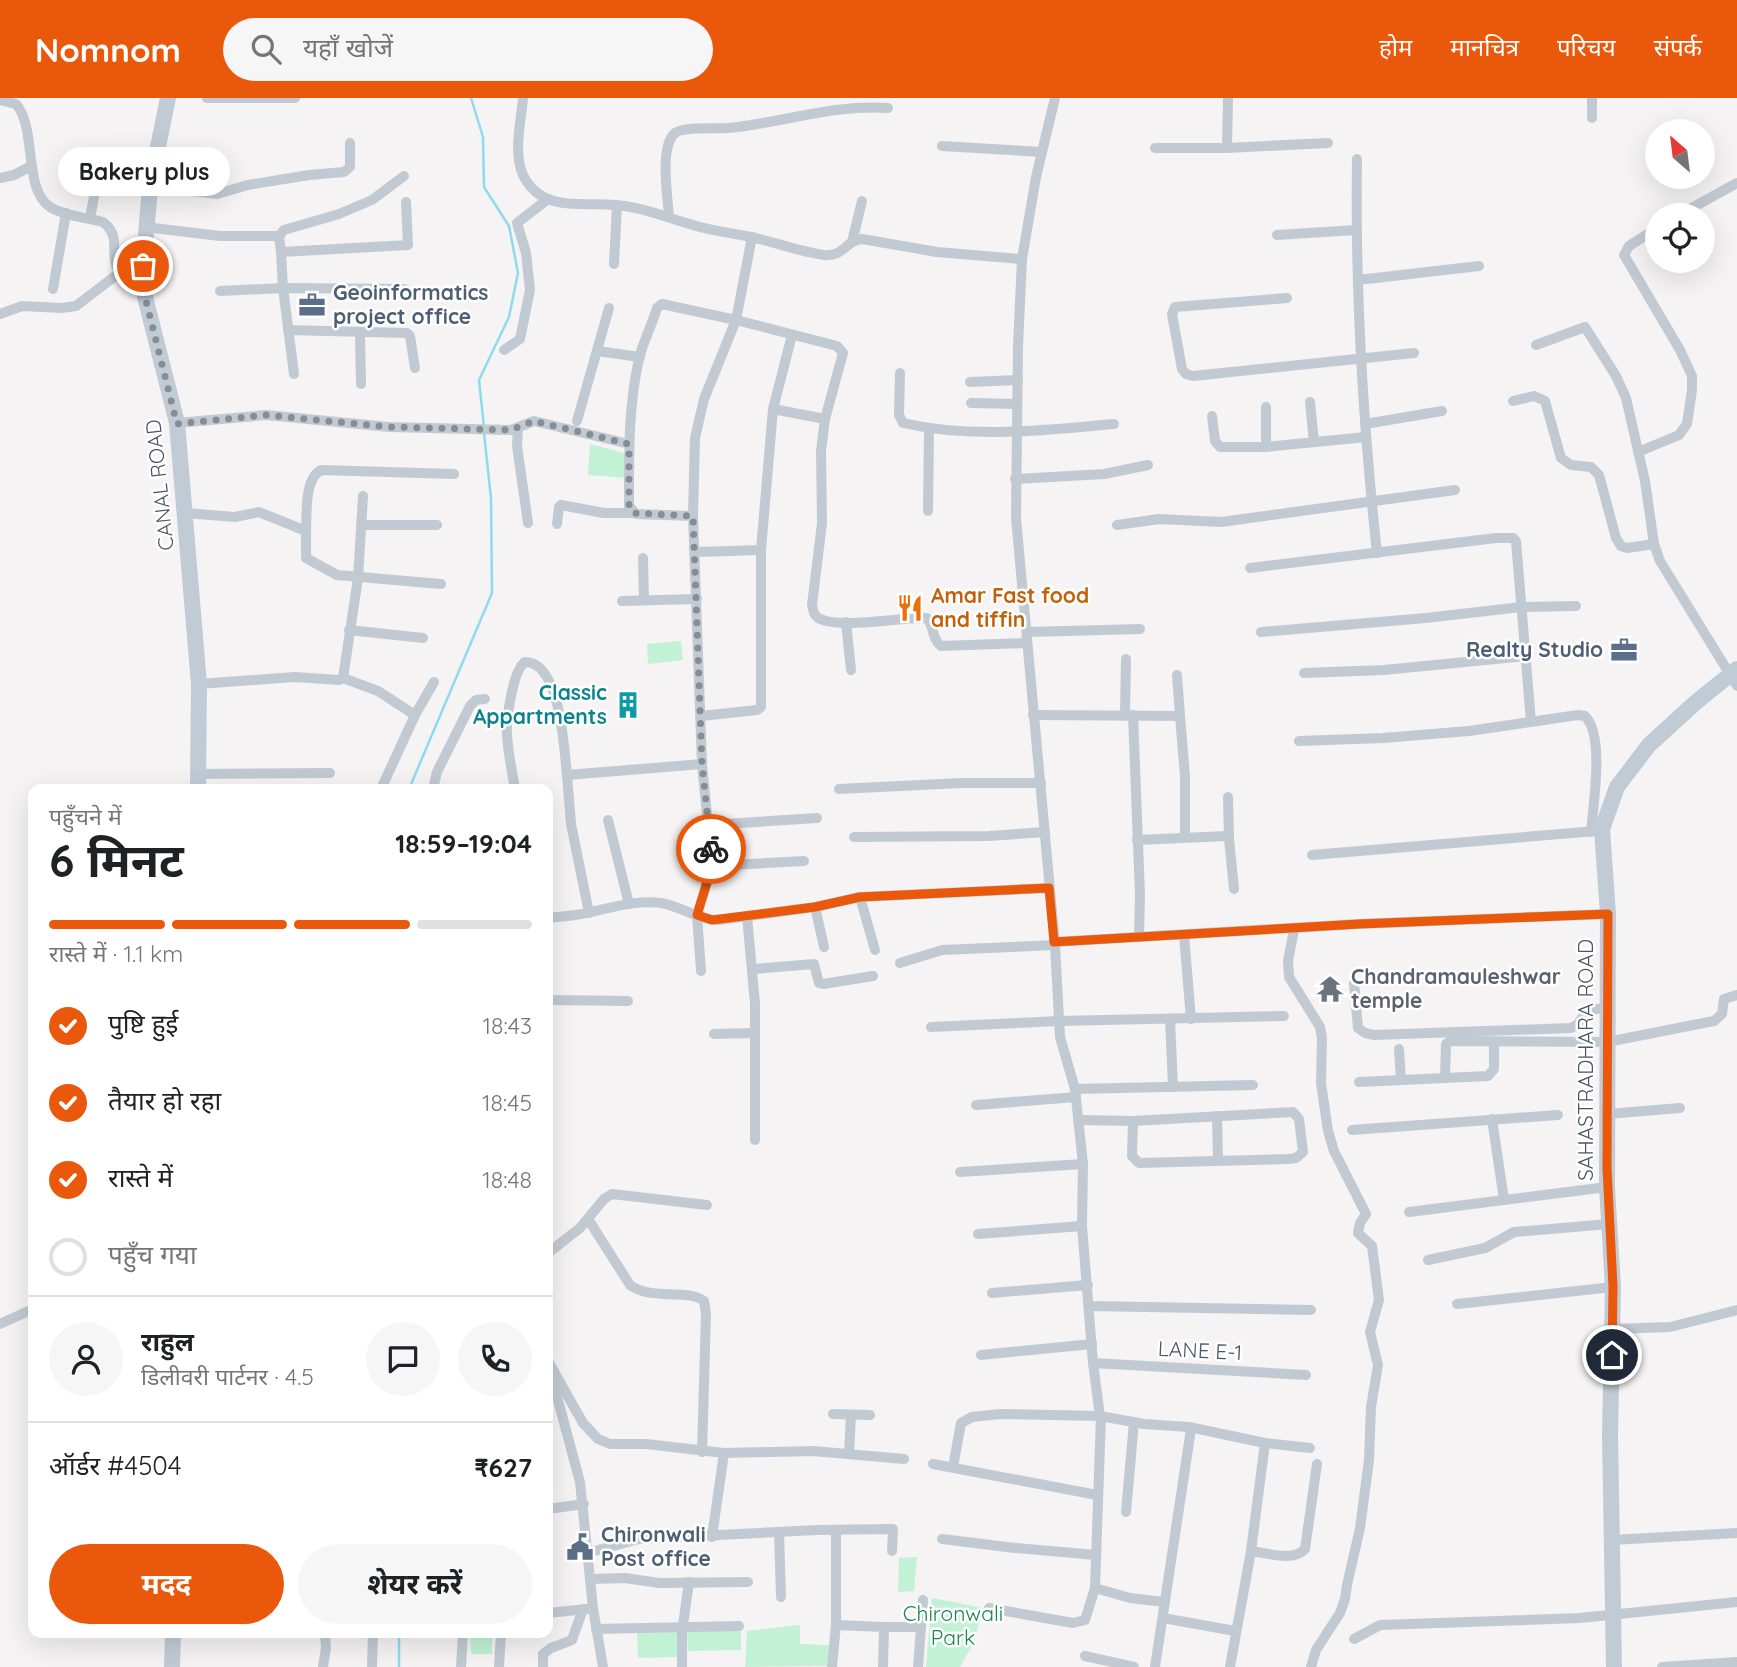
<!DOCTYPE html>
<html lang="hi">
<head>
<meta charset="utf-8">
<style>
  :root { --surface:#fff; --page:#f6f6f6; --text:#202124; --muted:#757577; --line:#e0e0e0; --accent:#ea580c }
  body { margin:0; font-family:Quicksand,"Noto Sans Devanagari",sans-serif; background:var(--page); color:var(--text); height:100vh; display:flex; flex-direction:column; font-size:26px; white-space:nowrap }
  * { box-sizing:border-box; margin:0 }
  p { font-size:23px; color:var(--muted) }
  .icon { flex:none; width:38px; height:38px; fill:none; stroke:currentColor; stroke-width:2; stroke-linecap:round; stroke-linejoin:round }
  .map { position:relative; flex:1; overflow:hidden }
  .details { position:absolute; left:28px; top:686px; width:525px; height:854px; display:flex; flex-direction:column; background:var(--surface); border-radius:14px; box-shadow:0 7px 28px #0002 }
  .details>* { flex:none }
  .needle { width:46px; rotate:332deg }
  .controls { position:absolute; left:1645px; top:21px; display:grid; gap:14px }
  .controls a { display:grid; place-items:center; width:70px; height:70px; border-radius:50%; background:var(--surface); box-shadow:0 7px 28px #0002; font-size:35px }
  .pin { position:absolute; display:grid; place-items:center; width:60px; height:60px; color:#fff; margin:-30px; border:4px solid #fff; border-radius:50%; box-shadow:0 2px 7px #0007 }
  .courier { position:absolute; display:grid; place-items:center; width:70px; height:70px; margin:-35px; border:5px solid #ea580c; border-radius:50%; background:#fff; color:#222; box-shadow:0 2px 9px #0007 }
  .bubble { position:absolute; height:49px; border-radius:24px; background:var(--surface); box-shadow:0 7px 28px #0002; font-size:23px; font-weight:700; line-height:49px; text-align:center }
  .headline em { font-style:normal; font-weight:700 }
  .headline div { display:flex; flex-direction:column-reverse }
  .headline { display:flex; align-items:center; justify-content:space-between; height:119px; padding:0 21px }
  h1 { font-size:46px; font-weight:700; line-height:52px }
  .bar { display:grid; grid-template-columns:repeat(4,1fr); gap:10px 7px; align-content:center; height:84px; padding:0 21px }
  .bar i { height:9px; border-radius:5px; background:var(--line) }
  .bar .current { background:var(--accent) }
  .bar p { grid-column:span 4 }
  .line { display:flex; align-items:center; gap:18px; padding:0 21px; border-top:2px solid var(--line) }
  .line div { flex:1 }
  .round { display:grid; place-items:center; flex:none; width:74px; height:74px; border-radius:37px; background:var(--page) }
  ol { padding:0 21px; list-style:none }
  li { display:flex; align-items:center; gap:21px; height:77px }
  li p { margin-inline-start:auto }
  li .icon { padding:7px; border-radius:50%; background:var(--accent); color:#fff; stroke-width:4 }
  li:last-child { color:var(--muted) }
  li i { width:38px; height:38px; border:4px solid var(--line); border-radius:50% }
  .action { display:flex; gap:14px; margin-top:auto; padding:14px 21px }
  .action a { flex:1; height:80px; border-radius:42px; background:var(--accent); color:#fff; font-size:28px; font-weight:700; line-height:80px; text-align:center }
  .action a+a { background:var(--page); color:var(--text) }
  header { display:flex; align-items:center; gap:42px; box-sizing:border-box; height:98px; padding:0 35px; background:var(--accent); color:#fff }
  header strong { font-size:33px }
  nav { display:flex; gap:38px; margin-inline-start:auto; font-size:24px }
  .search { width:490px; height:63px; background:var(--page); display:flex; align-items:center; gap:18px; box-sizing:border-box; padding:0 24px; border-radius:38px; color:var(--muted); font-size:26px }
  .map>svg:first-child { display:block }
</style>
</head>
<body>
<header>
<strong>Nomnom</strong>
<div class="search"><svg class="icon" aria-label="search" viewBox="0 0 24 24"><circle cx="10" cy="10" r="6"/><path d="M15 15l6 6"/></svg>यहाँ खोजें</div>
<nav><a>होम</a><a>मानचित्र</a><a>परिचय</a><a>संपर्क</a></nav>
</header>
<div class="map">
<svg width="1737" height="1569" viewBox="0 0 1737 1569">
  <rect width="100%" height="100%" fill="#f5f3f3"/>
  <!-- green -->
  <g fill="#c3f1d5">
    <polygon points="590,346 628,356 627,380 588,377"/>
    <polygon points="681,543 683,562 648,566 647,546"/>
    <polygon points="917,1459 914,1493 898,1494 899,1460"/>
    <polygon points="932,1500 984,1510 972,1547 960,1569 926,1569"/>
    <polygon points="800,1527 800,1546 829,1547 828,1568 745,1569 747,1533"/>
    <polygon points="741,1532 741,1552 688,1553 687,1533"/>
    <polygon points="677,1534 678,1559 638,1560 637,1535"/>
    <polygon points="470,1535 492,1535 492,1556 471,1556"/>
  </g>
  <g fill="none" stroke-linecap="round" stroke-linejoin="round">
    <!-- stream -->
    <g stroke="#90daee" stroke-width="2.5">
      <polyline points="471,0 483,39 484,89 509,128 518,175 509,219 479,282 484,329"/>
      <polyline points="409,691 492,495 491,400 484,335"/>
      <polyline points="399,1569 399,1535"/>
    </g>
    <!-- street -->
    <g stroke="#c1cad2" stroke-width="10">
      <polyline points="207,0 295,0"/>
      <path d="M523 0C521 25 511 62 527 84 547 114 585 104 616 107 642 109 668 120 693 127 712 133 732 135 751 139 775 144 800 154 824 157 844 159 846 142 862 141L937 154 1022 161"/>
      <polyline points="1055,0 1036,79 1022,161 1018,248 1016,420 1055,847 1060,939 1075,991 1083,1066 1082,1128 1093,1265 1100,1318"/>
      <polyline points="1592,0 1592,20"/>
      <path d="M0 2 16 6C37 29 23 92 50 109 65 118 87 120 103 124 130 145 93 168 142 187"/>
      <polyline points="942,48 1042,54"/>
      <polyline points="1155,50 1227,50 1328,45"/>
      <polyline points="1227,50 1228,0"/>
      <path d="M1357 61C1355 192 1363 325 1377 455"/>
      <polyline points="0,80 14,77 31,68"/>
      <polyline points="150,88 217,96 248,87 309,77 344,74 350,69 350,45"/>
      <polyline points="1679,117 1737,85"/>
      <path d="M669 119C668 101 659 48 675 35 684 28 716 31 728 30 782 25 833 6 888 10"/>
      <polyline points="90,120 102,56"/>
      <polyline points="145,129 220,138 279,138 284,132 339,116 372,102 404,78"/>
      <polyline points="1277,137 1356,132"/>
      <polyline points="279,138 281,154 408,147 406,104"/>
      <path d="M752 139 736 222 837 248 843 255 825 321 821 353 822 425 812 507C813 513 814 518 820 521 843 531 900 519 927 520 934 528 932 542 941 548L1027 545"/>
      <polyline points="852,144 862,103"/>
      <polyline points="281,154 283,190 294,276"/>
      <polyline points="614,166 617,107"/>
      <polyline points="1358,182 1479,168"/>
      <polyline points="53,191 66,115"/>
      <polyline points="220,193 283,190 405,191"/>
      <polyline points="1287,200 1175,209 1172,216 1182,271 1186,276 1193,278 1414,255"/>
      <polyline points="0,216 22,208 62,210 76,208 119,175"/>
      <polyline points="288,232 407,235 410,238 415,270"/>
      <polyline points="360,235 361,286"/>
      <polyline points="1536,247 1585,229 1616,278 1626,300 1645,383 1654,446 1660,463 1737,588"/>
      <polyline points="504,252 520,241 530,192 526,155 517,125 548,101"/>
      <polyline points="597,253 640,259"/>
      <path d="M900 275 899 317 903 325C972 341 1044 332 1114 326"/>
      <polyline points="970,284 1018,282"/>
      <polyline points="1513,303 1534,298 1545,303 1561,360 1571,367 1591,369 1599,377 1616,440 1621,448 1627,450 1654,446"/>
      <polyline points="1310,304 1314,344"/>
      <polyline points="971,305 1017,306"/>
      <polyline points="1266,309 1266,349"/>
      <polyline points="773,311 825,321"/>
      <polyline points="1212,318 1215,343 1220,349 1266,349 1366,339"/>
      <polyline points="577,323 609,210"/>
      <polyline points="177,325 266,317 389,329 511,332 534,323 629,346"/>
      <polyline points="1365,326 1442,313"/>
      <polyline points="518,330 517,348 528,425"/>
      <polyline points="1638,354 1679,337 1687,326 1692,292 1692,278 1680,252 1624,157 1629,148 1657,130"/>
      <polyline points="1015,381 1104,376 1148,367"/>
      <polyline points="928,413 929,331"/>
      <path d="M185 415 235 419 259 414 306 433C307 416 304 381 321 372L454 376"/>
      <path d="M693 418 636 416 629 408C629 360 628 309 639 261 643 244 652 227 657 210L662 206 736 222 704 301 695 340 693 418 702 666 712 768 697 817 701 873"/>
      <polyline points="557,426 559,409 561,407 604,415 633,415"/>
      <polyline points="362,427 437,427"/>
      <polyline points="1117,427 1159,421 1221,424 1455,392"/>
      <polyline points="306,433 306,460 337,477 441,486"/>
      <polyline points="761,452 773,311 792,237"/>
      <polyline points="696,454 761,452 761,609 757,612 701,618"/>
      <polyline points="643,460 644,502"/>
      <polyline points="1250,470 1496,440 1513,440 1516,443 1531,624"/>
      <polyline points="622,503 697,501"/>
      <polyline points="846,524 851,572"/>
      <polyline points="349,532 423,540"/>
      <polyline points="1027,534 1140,531"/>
      <polyline points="1261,534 1426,520 1521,509 1576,508"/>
      <polyline points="1304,575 1384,572 1526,558"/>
      <polyline points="1177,577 1180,618"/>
      <polyline points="343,580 378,593 415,617"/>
      <polyline points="199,586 295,579 339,582 343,580 358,480 363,398"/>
      <polyline points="1125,616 1126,561"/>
      <polyline points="1033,617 1180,618 1185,678 1185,739"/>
      <polyline points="1133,617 1140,797 1139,839"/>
      <path d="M1299 643 1383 640 1469 633 1578 617 1585 618C1605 637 1593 707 1591 734"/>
      <polyline points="198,676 330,675"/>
      <polyline points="567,677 571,726 589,815"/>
      <polyline points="381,691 415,617 434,584"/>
      <polyline points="433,691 437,674 470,608 476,602 485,601"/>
      <path d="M515 691C512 673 508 655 507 637 506 621 513 572 525 564 561 564 564 652 567 677L702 666"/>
      <polyline points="839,691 961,685 1041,685"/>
      <polyline points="1228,699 1229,741"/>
      <polyline points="608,722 629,806"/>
      <polyline points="709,727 817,720"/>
      <polyline points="854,739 989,738 1045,734"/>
      <polyline points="1137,742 1227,738 1229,741 1234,791"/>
      <polyline points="1312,757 1596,733"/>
      <polyline points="712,768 804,763"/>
      <polyline points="860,799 875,852"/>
      <polyline points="815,809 824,849"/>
      <polyline points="747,818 755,906 755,1042"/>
      <path d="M548 820C562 818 577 818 591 814 614 809 637 802 661 805 681 808 698 822 718 822L815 809 860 799 1049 790"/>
      <polyline points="1294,832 1288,863 1289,879 1320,929 1322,940 1321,985 1328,1033 1334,1053 1366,1116 1360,1125 1358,1135 1372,1148 1379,1202 1370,1234 1378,1267 1371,1309 1369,1362 1360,1430 1347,1487 1345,1501 1340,1515 1316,1552 1311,1569"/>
      <polyline points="1184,837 1191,921"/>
      <polyline points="1054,844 1358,826 1608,816"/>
      <polyline points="900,865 942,852 1055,847"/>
      <polyline points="754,871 814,866 819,885 823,886 873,878"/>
      <polyline points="1354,885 1358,930 1365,935 1374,937 1571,930 1578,926 1587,912 1607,910"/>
      <polyline points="548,902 628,903"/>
      <polyline points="1170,921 1173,989"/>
      <polyline points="931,929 1059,923 1284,918"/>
      <polyline points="714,936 755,935"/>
      <polyline points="1399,951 1401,982"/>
      <polyline points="1445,980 1446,946 1450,943 1607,944 1714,923 1722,916 1724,901 1737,897"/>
      <polyline points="1359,984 1488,978 1494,971 1494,944"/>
      <polyline points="1075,991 1253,987"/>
      <polyline points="976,1007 1076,999"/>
      <polyline points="1607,1016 1680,1010"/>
      <polyline points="1217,1018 1218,1062"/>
      <polyline points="1492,1021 1504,1102"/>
      <polyline points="1078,1022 1133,1023 1293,1014 1299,1021 1303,1054 1296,1060 1288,1061 1139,1065 1132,1058 1133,1023"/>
      <polyline points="1352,1032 1558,1017"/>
      <polyline points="960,1074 1083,1066"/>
      <polyline points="1409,1114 1607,1089"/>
      <path d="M588 1121 630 1187C652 1203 686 1190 704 1203L706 1216 702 1354"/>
      <polyline points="978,1136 1082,1128"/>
      <polyline points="548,1154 548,1171"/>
      <polyline points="548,1155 580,1130 604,1101 612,1096 707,1107"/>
      <polyline points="1428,1162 1485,1150 1514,1134 1609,1126"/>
      <polyline points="992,1195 1088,1187"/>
      <polyline points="1457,1206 1613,1189"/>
      <polyline points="1089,1208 1311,1212"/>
      <polyline points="0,1226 33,1211"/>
      <polyline points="1612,1231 1670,1229 1737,1212"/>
      <polyline points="981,1257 1092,1246"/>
      <polyline points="548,1263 583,1325 598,1341 610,1346 646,1346 724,1355 813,1353 904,1361"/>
      <polyline points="1093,1265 1306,1277"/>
      <polyline points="552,1280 580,1384 593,1510 603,1569"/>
      <polyline points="833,1316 870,1317"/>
      <polyline points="1101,1318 1095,1490 1130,1500 1165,1504"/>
      <polyline points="849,1356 851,1317"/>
      <polyline points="933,1366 1097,1397"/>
      <polyline points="953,1369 961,1325 972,1319 1000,1316 1100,1318 1144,1326 1189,1329 1265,1345 1310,1350"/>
      <polyline points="548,1411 584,1406"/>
      <polyline points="1126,1414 1134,1324"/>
      <polyline points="779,1434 781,1499"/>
      <polyline points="712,1439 724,1355"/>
      <polyline points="942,1441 1015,1450 1096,1457"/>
      <polyline points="1612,1442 1737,1435"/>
      <path d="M1251 1453C1267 1455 1293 1464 1305 1451L1317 1366"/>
      <polyline points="587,1455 639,1441 817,1432 893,1431 892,1453"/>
      <polyline points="591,1481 625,1480 659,1485 748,1484"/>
      <polyline points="989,1510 1073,1525 1085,1522 1095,1490"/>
      <polyline points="548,1515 587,1511"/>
      <polyline points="1163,1520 1235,1533"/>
      <polyline points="836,1527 884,1529 883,1569"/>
      <polyline points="884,1529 921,1529"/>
      <polyline points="596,1531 739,1528"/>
      <polyline points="1354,1541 1380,1527 1580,1520 1737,1504"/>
      <polyline points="1085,1558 1134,1569"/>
      <polyline points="323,1569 326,1550 325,1535"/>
      <polyline points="372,1569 373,1535"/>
      <polyline points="461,1569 463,1535"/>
      <polyline points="499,1569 501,1535"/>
      <polyline points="543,1569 543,1556 551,1550 572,1542 583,1511"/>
      <polyline points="682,1569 682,1534 689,1484"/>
      <polyline points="832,1569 836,1527 836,1433"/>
      <polyline points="918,1569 923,1502"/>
      <polyline points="1155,1569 1191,1331"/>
      <polyline points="1230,1569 1251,1453 1265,1345"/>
      <polyline points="1662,1569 1737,1564"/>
    </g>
    <!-- secondary -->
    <g stroke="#c1cbd6" stroke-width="16">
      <polyline points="168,0 150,88 142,187 177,325 199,586 198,691"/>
      <polyline points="172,1569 173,1535"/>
      <polyline points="1614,1569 1610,1337 1613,1189 1607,1089 1608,816 1602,731 1617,689 1649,647 1695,605 1737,571"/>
    </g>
  </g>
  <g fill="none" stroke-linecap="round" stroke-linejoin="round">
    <!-- done -->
    <polyline stroke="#868d94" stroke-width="7" stroke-dasharray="0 12.6" points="143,168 142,187 177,326 265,317 390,329 511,332 534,323 629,346 629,408 633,415 693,418 702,666 711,751"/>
    <!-- route -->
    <polyline stroke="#ea580c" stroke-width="9" points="711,751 712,768 697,817 712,822 815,809 860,799 1049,790 1054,844 1359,826 1608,816 1607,1070 1613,1189 1612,1257"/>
  </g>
  <!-- icons -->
  <defs>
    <symbol id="office-bare" viewBox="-9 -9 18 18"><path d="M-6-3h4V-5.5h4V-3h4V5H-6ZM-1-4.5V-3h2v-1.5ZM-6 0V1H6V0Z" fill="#5c6f8a" stroke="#fff" stroke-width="2.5" paint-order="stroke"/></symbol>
    <symbol id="restaurant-bare" viewBox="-9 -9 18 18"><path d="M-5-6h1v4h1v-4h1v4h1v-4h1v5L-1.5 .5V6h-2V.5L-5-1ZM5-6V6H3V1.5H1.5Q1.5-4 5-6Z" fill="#e8710a" stroke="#fff" stroke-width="2.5" paint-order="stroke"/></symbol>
    <symbol id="building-bare" viewBox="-9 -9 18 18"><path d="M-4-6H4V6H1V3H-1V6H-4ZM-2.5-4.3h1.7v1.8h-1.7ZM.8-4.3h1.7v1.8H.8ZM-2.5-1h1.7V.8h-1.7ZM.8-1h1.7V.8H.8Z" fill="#0f9aa8" stroke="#fff" stroke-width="2.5" paint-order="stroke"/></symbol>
    <symbol id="temple-bare" viewBox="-9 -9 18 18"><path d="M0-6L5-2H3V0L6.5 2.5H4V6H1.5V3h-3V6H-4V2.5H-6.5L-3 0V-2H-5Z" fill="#6b7280" stroke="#fff" stroke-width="2.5" paint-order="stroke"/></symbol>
    <symbol id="civic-bare" viewBox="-9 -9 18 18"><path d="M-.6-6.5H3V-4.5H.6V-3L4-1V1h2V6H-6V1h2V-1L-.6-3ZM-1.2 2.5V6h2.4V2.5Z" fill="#5c6f8a" stroke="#fff" stroke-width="2.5" paint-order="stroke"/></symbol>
  </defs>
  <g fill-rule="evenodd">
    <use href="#office-bare" x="293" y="188" width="38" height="38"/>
    <use href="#restaurant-bare" x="891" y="491" width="38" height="38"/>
    <use href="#office-bare" x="1605" y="533" width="38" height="38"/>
    <use href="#building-bare" x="609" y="588" width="38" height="38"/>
    <use href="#temple-bare" x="1311" y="872" width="38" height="38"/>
    <use href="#civic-bare" x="561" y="1430" width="38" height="38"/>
  </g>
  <g text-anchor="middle" stroke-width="5" stroke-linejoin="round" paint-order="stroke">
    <!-- service labels -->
    <g font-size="21" font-weight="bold" fill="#4e5e75" stroke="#fff" text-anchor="start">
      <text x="333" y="202">Geoinformatics<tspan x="333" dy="24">project office</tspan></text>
      <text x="1603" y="559" text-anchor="end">Realty Studio</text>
      <text x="601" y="1444">Chironwali<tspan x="601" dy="24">Post office</tspan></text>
    </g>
    <!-- street labels -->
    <g font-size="21" fill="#4a5661" stroke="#fff">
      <text transform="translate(160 387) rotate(-96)" y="7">CANAL ROAD</text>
      <text transform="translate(1586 962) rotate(-90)" y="7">SAHASTRADHARA ROAD</text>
      <text transform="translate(1200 1253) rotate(3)" y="7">LANE E-1</text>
    </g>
    <!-- food labels -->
    <g font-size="21" font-weight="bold" fill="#c56008" stroke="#fff" text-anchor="start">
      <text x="931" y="505">Amar Fast food<tspan x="931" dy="24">and tiffin</tspan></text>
    </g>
    <!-- culture labels -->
    <g font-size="21" font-weight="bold" fill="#0d838f" stroke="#fff" text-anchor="end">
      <text x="607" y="602">Classic<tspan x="607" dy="24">Appartments</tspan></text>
    </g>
    <!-- worship labels -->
    <g font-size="21" font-weight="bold" fill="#5b616d" stroke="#fff" text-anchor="start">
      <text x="1351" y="886">Chandramauleshwar<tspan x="1351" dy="24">temple</tspan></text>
    </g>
    <!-- park labels -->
    <g font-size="21" fill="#17864f" stroke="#fff">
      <text x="953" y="1523">Chironwali<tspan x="953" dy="24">Park</tspan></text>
    </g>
  </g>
</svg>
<div class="controls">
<a><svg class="needle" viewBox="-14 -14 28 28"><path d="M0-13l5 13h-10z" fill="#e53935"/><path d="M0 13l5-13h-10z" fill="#757577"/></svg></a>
<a><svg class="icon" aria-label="locate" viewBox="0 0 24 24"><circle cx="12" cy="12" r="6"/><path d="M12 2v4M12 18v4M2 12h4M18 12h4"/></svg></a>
</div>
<div class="pin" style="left:143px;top:168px;background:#ea580c"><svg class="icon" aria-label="bag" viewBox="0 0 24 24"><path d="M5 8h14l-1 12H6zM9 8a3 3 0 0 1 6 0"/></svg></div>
<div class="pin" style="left:1612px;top:1257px;background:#1f2937"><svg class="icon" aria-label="home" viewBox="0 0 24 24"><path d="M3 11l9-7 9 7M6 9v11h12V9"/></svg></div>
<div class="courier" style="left:711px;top:751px"><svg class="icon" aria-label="bike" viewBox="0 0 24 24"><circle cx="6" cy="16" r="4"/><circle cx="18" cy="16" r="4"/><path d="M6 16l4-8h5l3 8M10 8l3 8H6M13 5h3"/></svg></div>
<div class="bubble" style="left:58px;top:49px;width:172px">Bakery plus</div>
<section class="details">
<div class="headline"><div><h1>6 मिनट</h1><p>पहुँचने में</p></div><em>18:59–19:04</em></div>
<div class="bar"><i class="current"></i><i class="current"></i><i class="current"></i><i></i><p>रास्ते में · 1.1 km</p></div>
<ol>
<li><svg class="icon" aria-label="check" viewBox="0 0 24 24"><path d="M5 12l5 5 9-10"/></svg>पुष्टि हुई<p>18:43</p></li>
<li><svg class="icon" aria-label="check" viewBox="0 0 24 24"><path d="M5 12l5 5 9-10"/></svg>तैयार हो रहा<p>18:45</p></li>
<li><svg class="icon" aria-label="check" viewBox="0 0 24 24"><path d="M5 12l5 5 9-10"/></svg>रास्ते में<p>18:48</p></li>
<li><i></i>पहुँच गया</li>
</ol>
<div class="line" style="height:126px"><a class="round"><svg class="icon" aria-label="person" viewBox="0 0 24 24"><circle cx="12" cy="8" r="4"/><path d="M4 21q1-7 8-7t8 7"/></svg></a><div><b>राहुल</b><p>डिलीवरी पार्टनर · 4.5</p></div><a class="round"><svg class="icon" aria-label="chat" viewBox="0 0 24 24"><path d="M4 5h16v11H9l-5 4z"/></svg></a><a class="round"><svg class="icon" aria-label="phone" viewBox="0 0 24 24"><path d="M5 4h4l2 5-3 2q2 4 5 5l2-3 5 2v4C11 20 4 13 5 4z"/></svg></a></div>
<div class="line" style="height:91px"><div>ऑर्डर #4504</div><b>₹627</b></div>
<div class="action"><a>मदद</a><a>शेयर करें</a></div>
</section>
</div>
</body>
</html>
